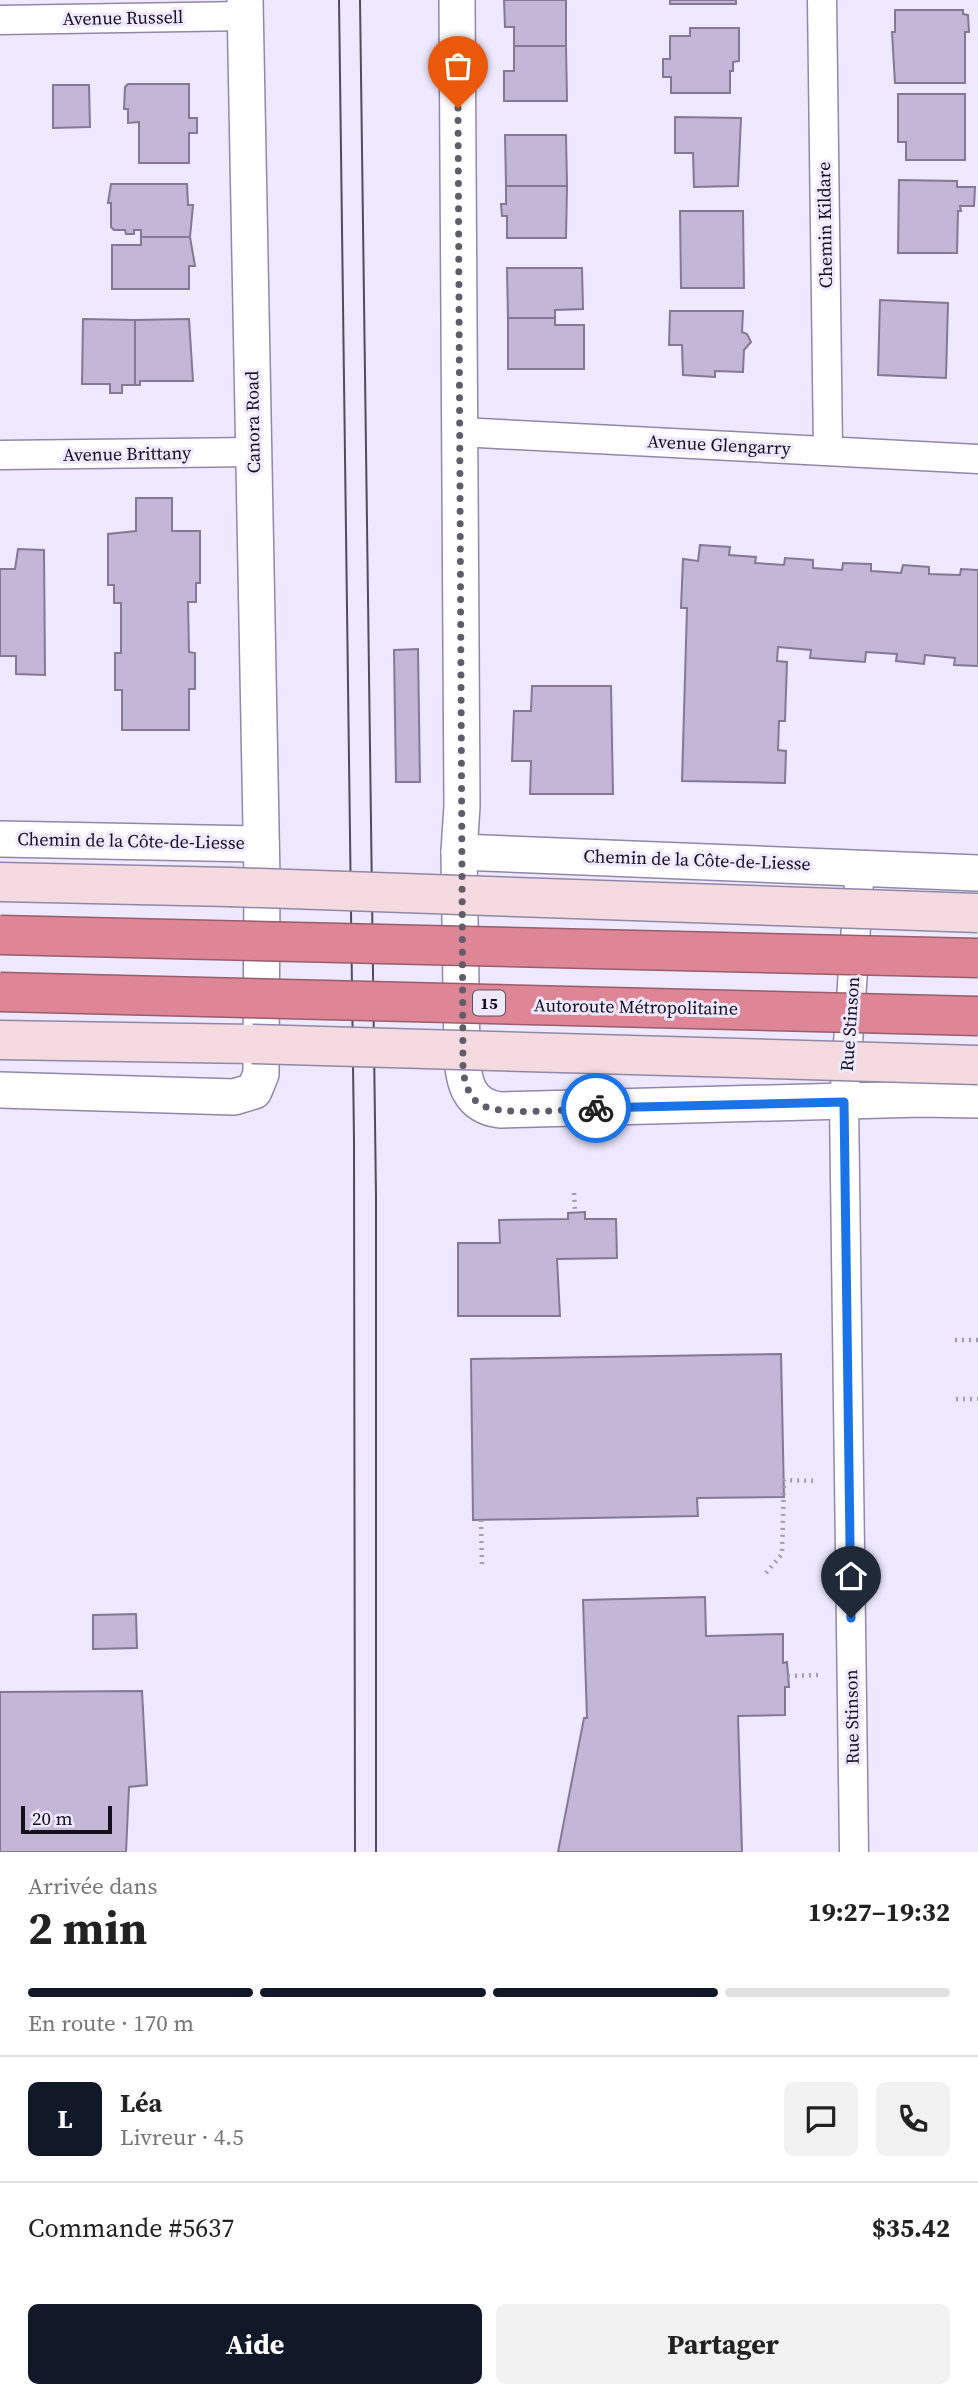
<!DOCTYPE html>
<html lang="fr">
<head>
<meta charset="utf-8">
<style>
  :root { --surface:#fff; --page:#f2f2f2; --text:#222; --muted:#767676; --line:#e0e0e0; --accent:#111827 }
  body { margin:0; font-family:"Source Serif 4",serif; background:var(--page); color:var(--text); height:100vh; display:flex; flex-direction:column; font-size:26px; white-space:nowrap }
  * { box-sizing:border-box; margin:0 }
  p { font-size:23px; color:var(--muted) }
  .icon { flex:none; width:38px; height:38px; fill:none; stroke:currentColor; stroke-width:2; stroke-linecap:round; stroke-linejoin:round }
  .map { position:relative; height:1852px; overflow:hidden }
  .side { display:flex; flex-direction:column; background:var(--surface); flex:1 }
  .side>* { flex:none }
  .scale { position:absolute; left:21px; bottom:18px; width:91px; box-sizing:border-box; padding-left:7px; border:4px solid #13101b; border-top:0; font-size:19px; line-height:24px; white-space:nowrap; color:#13101b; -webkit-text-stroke:5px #eee9fe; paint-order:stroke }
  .pin { position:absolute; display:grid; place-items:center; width:60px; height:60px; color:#fff; margin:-72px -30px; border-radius:50% 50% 50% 0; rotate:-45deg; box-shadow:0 0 7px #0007 }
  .pin .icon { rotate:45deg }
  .courier { position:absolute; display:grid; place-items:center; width:70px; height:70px; margin:-35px; border:5px solid #1a73e8; border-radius:50%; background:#fff; color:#222; box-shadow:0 2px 9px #0007 }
  .headline em { font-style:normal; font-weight:700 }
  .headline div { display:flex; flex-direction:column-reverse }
  .headline { display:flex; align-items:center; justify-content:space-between; height:119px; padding:0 28px }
  h1 { font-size:46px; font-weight:700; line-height:52px }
  .bar { display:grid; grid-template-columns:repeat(4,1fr); gap:10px 7px; align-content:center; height:84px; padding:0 28px }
  .bar i { height:9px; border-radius:5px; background:var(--line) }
  .bar .selected { background:var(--accent) }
  .bar p { grid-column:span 4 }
  .line { display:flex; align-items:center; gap:18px; padding:0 28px; border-top:2px solid var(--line) }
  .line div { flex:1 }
  .round { display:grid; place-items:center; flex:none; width:74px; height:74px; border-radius:10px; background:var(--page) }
  .action { display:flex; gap:14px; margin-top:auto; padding:14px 28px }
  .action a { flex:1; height:80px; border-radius:10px; background:var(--accent); color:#fff; font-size:28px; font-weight:700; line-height:80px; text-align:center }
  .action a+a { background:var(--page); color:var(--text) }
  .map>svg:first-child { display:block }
</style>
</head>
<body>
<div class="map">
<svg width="978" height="1852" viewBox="0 0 978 1852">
  <rect width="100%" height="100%" fill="#eee9fe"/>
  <!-- building -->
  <g fill="#c3b6d7" stroke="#847896" stroke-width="2">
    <polygon points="504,0 566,0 566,46 514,46 514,27 505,27"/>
    <rect x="670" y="0" width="66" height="4"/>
    <polygon points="895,10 963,10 963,14 968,15 969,32 965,32 965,83 895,83 892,32 895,32"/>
    <polygon points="690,28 739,28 739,61 733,62 733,71 730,71 730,93 671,93 671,77 663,77 663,59 670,59 670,36 690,36"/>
    <polygon points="514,46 566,46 567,101 504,101 504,71 514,71"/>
    <polygon points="128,84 189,84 189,118 197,118 197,133 189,133 189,163 139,163 139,122 128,123 128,109 124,109 125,87"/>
    <polygon points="53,85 89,85 90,127 53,128"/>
    <polygon points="898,94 965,94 965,160 906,160 906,142 898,142"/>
    <polygon points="675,117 741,118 738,186 694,187 693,153 675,153"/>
    <polygon points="505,135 566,135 567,186 506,186"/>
    <polygon points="899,180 957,181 957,187 975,187 974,206 960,206 961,211 958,211 957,253 898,253"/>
    <polygon points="111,184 187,184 188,205 193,205 190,237 141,237 141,230 134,230 134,234 126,234 125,230 114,230 111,227 111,203 108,203"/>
    <polygon points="506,186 567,186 566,238 507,238 507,216 502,216 501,204 506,204"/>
    <polygon points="680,211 743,211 744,288 681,288"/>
    <polygon points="141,237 190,237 195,266 189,266 189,289 112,289 112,245 141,245"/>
    <polygon points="507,268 582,268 583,309 555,310 555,318 508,318"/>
    <polygon points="880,300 948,303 946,378 878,375"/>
    <polygon points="670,311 743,311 742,332 747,334 751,342 744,350 743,372 715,371 715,377 683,375 682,345 669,345"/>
    <polygon points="508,318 555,318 555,325 584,325 584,369 508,369"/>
    <polygon points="83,319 135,320 135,385 122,385 122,393 110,393 110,384 82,384"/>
    <polygon points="189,319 193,381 140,381 140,385 135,385 135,320"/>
    <polygon points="136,498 172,498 172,531 200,531 200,583 196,583 196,602 188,602 189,652 195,653 195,689 189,689 189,730 122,730 122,690 115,690 115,653 121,653 121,603 114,603 114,585 108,585 108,534 136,531"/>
    <polygon points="700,545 730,547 729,555 756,557 755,563 784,565 785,558 813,560 813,568 842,570 843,563 871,564 871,571 901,573 903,565 929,567 929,574 960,575 961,569 978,570 978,666 954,665 955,658 925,655 924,664 896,661 897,654 866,652 865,662 810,658 811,650 778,647 777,661 787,662 785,721 779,721 778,750 786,751 785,783 682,781 687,608 681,608 683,559 698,561"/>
    <polygon points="18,549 44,550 45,675 16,674 16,656 0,656 0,569 15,569"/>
    <polygon points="418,649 420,782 396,782 394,650"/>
    <polygon points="532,686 611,686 613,794 530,794 531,761 512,761 514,711 531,711"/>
    <polygon points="585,1212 585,1219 616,1219 617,1258 557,1259 560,1316 458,1316 458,1243 500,1243 499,1220 568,1219 568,1213"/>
    <polygon points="781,1354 784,1497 697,1498 698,1516 473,1520 471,1359"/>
    <polygon points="705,1597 706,1636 783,1634 783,1663 787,1662 789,1687 785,1687 785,1715 738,1716 742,1852 558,1852 584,1718 587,1718 583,1600"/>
    <polygon points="136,1614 137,1648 93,1649 93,1615"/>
    <polygon points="142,1691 147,1785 129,1787 126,1852 0,1852 0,1692"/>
  </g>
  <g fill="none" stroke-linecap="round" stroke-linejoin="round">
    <defs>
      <g id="minor">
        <polyline points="822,0 828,450"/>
        <polyline points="0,20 246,16"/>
        <polyline points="460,432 978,459"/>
        <polyline points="0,455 254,452"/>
        <polyline points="854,1852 844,1102 860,868"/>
      </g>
      <g id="tertiary">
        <path d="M457 0 462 806 459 852 462 1054C463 1081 468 1106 500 1110L921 1099 978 1100"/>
        <polyline points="0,839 261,844"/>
        <polyline points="459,852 978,873"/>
        <polyline points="0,1090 234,1097 254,1091 261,1074 262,879 245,0"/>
      </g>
      <g id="secondary">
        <polyline points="0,882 230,887"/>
        <polyline points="0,1040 252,1044"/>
      </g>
    </defs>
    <!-- minor casing -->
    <use href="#minor" stroke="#9088a8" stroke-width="31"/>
    <!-- tertiary casing -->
    <use href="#tertiary" stroke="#9088a8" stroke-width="38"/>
    <!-- secondary casing -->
    <use href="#secondary" stroke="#9088a8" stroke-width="41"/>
    <!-- path -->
    <g stroke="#a29eaf" stroke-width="4.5" stroke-dasharray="2 5" stroke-linecap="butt">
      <polyline points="574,1193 575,1212"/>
      <polyline points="955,1340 978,1340"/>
      <polyline points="956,1399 978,1399"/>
      <polyline points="481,1520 482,1567"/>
      <polyline points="766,1573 782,1554 784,1480 818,1481"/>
      <polyline points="788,1676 820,1675"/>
    </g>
    <!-- minor -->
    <use href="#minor" stroke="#fff" stroke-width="28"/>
    <!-- tertiary -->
    <use href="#tertiary" stroke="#fff" stroke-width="35"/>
    <!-- secondary -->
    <use href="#secondary" stroke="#f5dbe0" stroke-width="38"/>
    <!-- tram -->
    <g stroke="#504c5a" stroke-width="2">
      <polyline points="339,0 354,1139 355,1852"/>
      <polyline points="360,0 376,1196 376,1852"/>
    </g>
    <defs>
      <g id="secondary-bridge">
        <polyline points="230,887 978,913"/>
        <polyline points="252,1044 978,1065"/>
      </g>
      <g id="motorway-bridge">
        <polyline points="0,935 978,958"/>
        <polyline points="0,992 978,1016"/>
      </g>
    </defs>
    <!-- secondary-bridge casing -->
    <use href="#secondary-bridge" stroke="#9088a8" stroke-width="41" stroke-linecap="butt"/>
    <!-- motorway-bridge casing -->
    <use href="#motorway-bridge" stroke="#985d6b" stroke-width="41" stroke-linecap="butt"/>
    <!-- secondary-bridge -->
    <use href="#secondary-bridge" stroke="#f5dbe0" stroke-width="38"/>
    <!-- motorway-bridge -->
    <use href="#motorway-bridge" stroke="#df8696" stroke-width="38"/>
  </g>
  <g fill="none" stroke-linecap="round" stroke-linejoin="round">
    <!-- done -->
    <path stroke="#605c6a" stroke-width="7" stroke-dasharray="0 12.6" d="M458 108 463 1067C464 1080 467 1093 477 1102 494 1118 570 1109 596 1108"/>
    <!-- route -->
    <polyline stroke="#1a73e8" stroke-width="9" points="596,1108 844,1102 851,1618"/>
  </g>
  <g text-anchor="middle" stroke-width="6" stroke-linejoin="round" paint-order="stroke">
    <!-- shield labels -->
    <rect fill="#eee9fe" stroke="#55515f" stroke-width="2" x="473" y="990.5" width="32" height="25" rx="5"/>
    <g font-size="16" font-weight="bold" fill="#13101b">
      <text x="489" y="1009">15</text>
    </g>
    <!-- street labels -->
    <g font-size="18" fill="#13101b" stroke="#eee9fe">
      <text transform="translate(123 18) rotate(-1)" y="6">Avenue Russell</text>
      <text transform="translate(825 225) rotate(-91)" y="6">Chemin Kildare</text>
      <text transform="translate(253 422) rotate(-91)" y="6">Canora Road</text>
      <text transform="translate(719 445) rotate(3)" y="6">Avenue Glengarry</text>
      <text transform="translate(127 454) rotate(-1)" y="6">Avenue Brittany</text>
      <text transform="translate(131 841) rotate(1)" y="6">Chemin de la Côte-de-Liesse</text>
      <text transform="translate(697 860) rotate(2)" y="6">Chemin de la Côte-de-Liesse</text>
      <text transform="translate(636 1007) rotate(1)" y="6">Autoroute Métropolitaine</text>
      <text transform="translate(850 1024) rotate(-86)" y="6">Rue Stinson</text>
      <text transform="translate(852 1717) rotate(-91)" y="6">Rue Stinson</text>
    </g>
  </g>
</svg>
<div class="scale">20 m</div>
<div class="pin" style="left:458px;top:108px;background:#ea580c"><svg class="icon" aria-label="bag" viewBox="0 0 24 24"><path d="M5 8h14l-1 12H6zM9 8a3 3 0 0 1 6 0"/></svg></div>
<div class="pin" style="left:851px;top:1618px;background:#1f2937"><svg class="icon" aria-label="home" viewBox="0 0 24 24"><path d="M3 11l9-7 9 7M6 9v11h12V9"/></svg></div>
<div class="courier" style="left:596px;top:1108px"><svg class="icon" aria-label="bike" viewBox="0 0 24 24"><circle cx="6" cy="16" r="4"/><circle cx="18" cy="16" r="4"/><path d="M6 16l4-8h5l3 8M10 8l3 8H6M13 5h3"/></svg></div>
</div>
<section class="side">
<div class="headline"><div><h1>2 min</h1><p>Arrivée dans</p></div><em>19:27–19:32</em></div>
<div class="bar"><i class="selected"></i><i class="selected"></i><i class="selected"></i><i></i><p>En route · 170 m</p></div>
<div class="line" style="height:126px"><b class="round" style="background:var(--accent);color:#fff">L</b><div><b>Léa</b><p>Livreur · 4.5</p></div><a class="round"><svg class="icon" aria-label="chat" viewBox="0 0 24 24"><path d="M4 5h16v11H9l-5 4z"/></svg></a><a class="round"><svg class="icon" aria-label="phone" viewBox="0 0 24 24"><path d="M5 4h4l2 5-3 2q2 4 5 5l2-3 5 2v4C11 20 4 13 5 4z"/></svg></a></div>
<div class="line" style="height:91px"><div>Commande #5637</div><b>$35.42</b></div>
<div class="action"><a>Aide</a><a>Partager</a></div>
</section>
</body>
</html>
